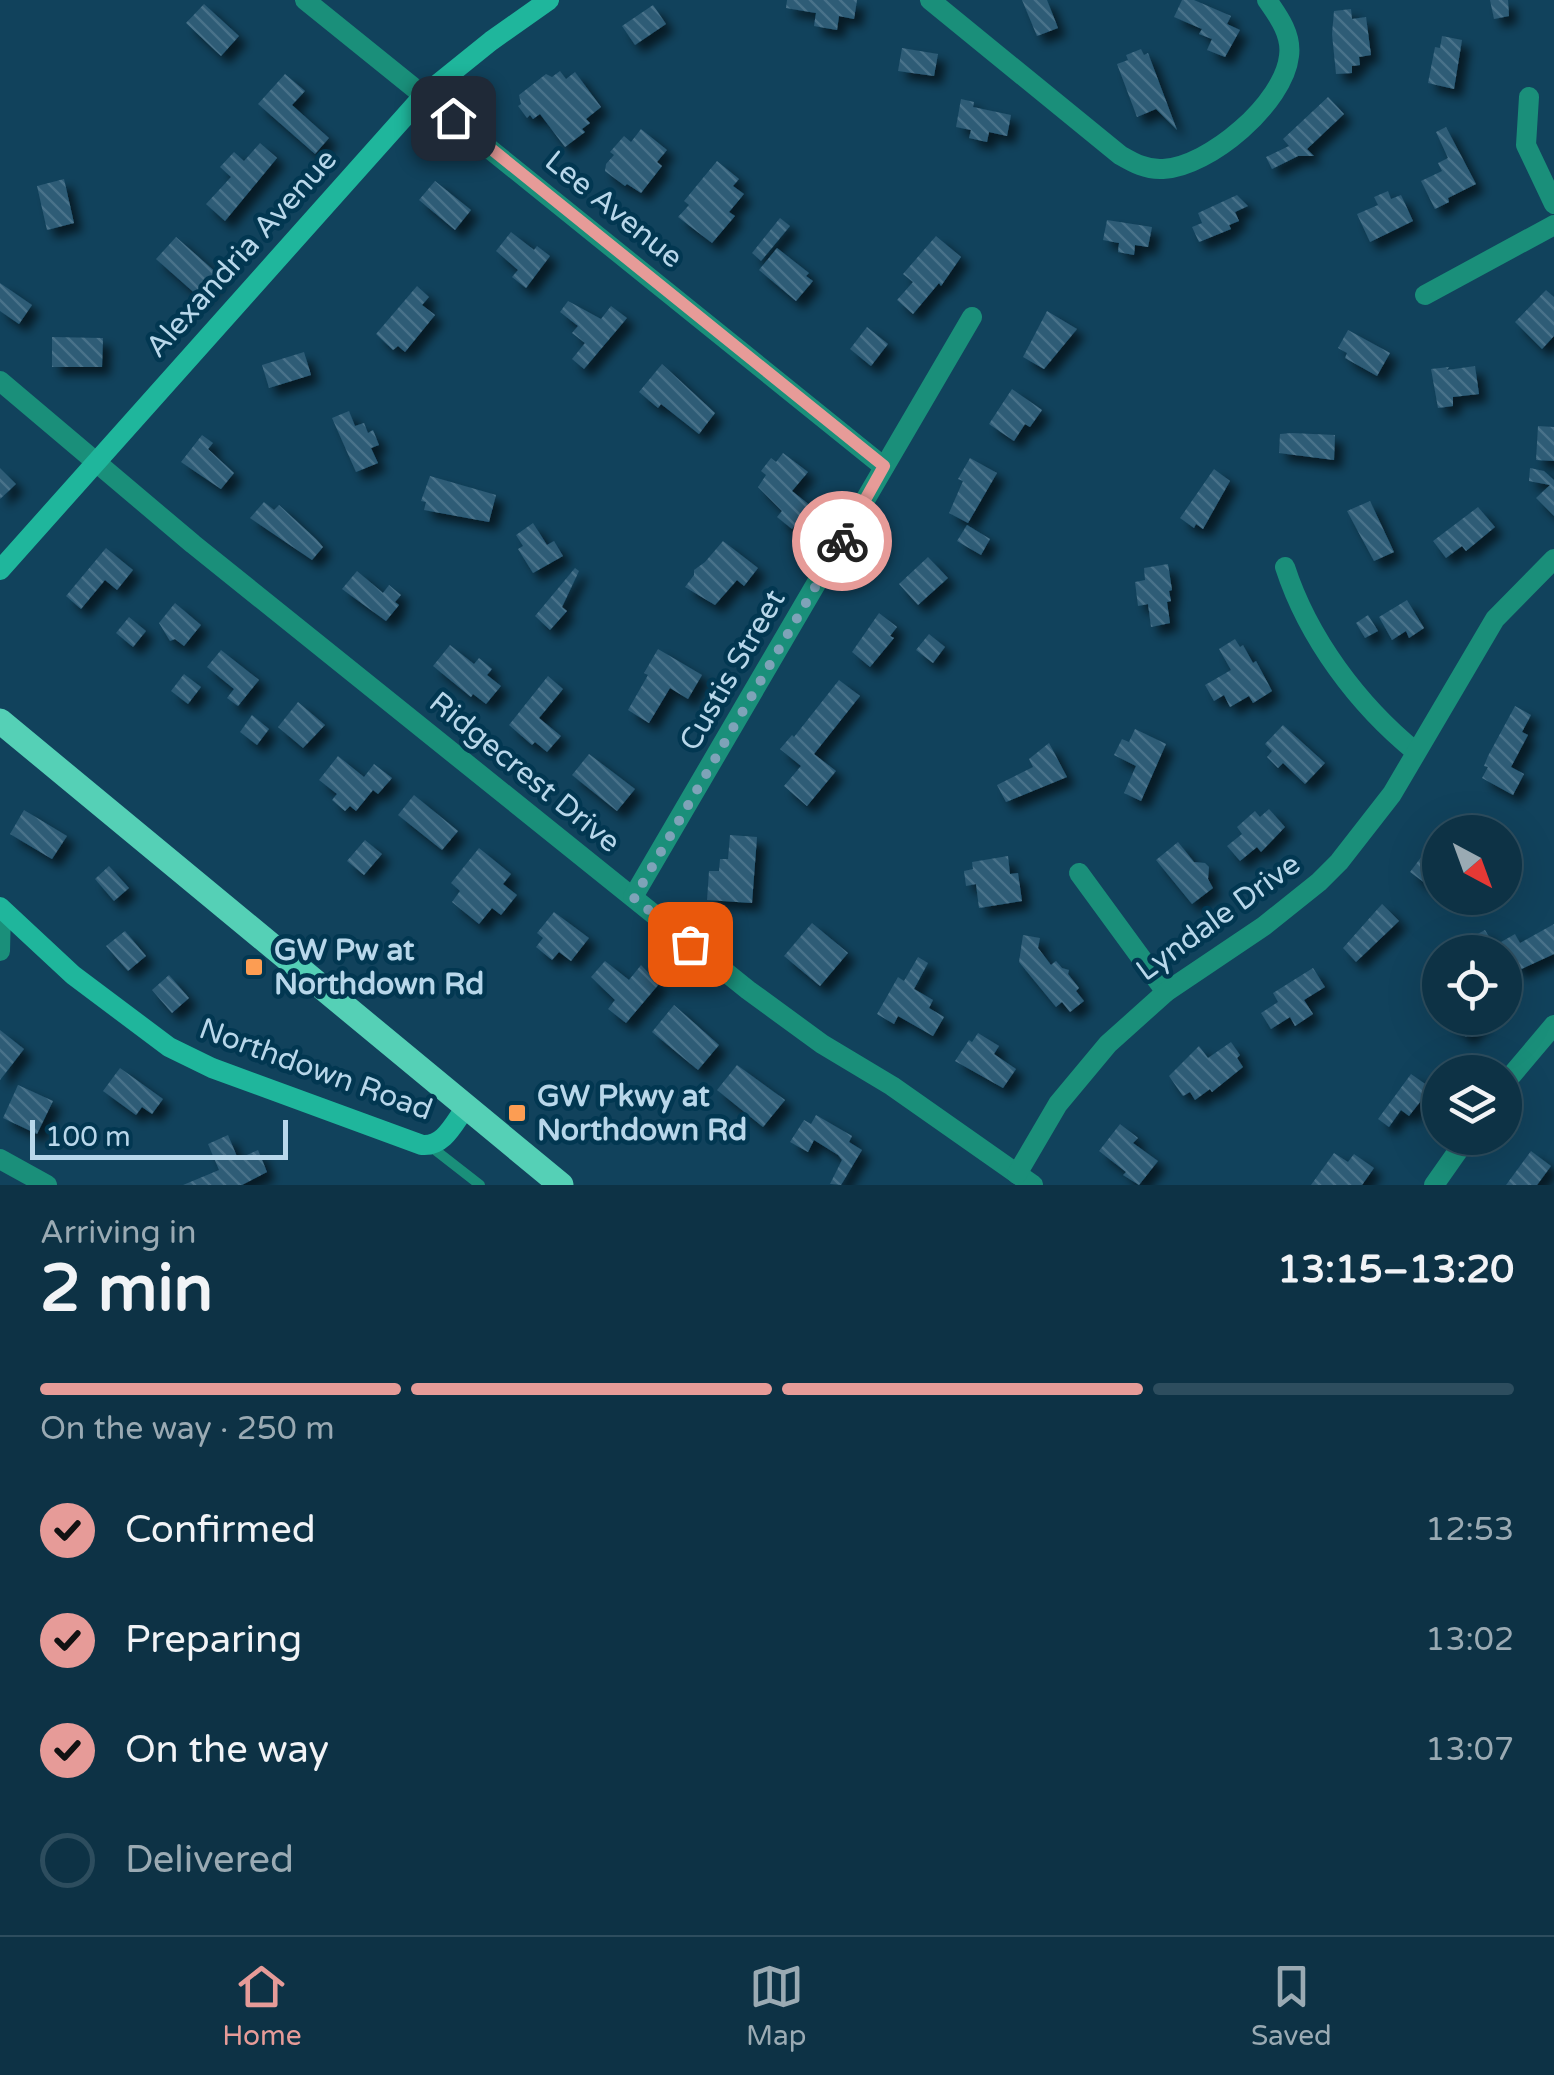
<!DOCTYPE html>
<html lang="en">
<head>
<meta charset="utf-8">
<style>
  :root { --surface:#0d3245; --page:#163a4c; --text:#f1f3f6; --muted:#9aaab3; --line:#2d4d5e; --accent:#e69b98 }
  body { margin:0; font-family:"Varela Round",sans-serif; background:var(--page); color:var(--text); height:100vh; display:flex; flex-direction:column; font-size:38px; white-space:nowrap }
  * { box-sizing:border-box; margin:0 }
  p { font-size:32px; color:var(--muted) }
  .icon { flex:none; width:55px; height:55px; fill:none; stroke:currentColor; stroke-width:2; stroke-linecap:round; stroke-linejoin:round }
  .map { position:relative; height:1185px; overflow:hidden }
  .panel { display:flex; flex-direction:column; background:var(--surface); flex:1 }
  .panel>* { flex:none }
  .needle { width:65px; rotate:139deg }
  .buttons { position:absolute; left:1422px; top:815px; display:grid; gap:20px }
  .buttons a { display:grid; place-items:center; width:100px; height:100px; border-radius:50%; background:var(--surface); box-shadow:0 10px 40px #0002,0 0 0 2px var(--line); font-size:50px }
  .scale { position:absolute; left:30px; bottom:25px; width:258px; box-sizing:border-box; padding-left:10px; border:5px solid #b8d7ea; border-top:0; font-size:28px; line-height:35px; white-space:nowrap; color:#b8d7ea; -webkit-text-stroke:8px #023751; paint-order:stroke }
  .pin { position:absolute; display:grid; place-items:center; width:85px; height:85px; color:#fff; margin:-42px; border-radius:20px; box-shadow:0 5px 15px #0006 }
  .courier { position:absolute; display:grid; place-items:center; width:100px; height:100px; margin:-50px; border:8px solid #e69b98; border-radius:50%; background:#fff; color:#222; box-shadow:0 2px 12px #0007 }
  .summary em { font-style:normal; font-weight:700 }
  .summary div { display:flex; flex-direction:column-reverse }
  .summary { display:flex; align-items:center; justify-content:space-between; height:170px; padding:0 40px }
  h1 { font-size:65px; font-weight:700; line-height:75px }
  .bar { display:grid; grid-template-columns:repeat(4,1fr); gap:15px 10px; align-content:center; height:120px; padding:0 40px }
  .bar i { height:12px; border-radius:8px; background:var(--line) }
  .bar .current { background:var(--accent) }
  .bar p { grid-column:span 4 }
  ol { padding:0 40px; list-style:none }
  li { display:flex; align-items:center; gap:30px; height:110px }
  li p { margin-inline-start:auto }
  li .icon { padding:10px; border-radius:50%; background:var(--accent); color:#111; stroke-width:4 }
  li:last-child { color:var(--muted) }
  li i { width:55px; height:55px; border:5px solid var(--line); border-radius:50% }
  .dock { display:flex; justify-content:space-around; align-items:center; height:140px; border-top:2px solid var(--line); background:var(--surface); font-size:28px; color:var(--muted) }
  .dock a { display:grid; justify-items:center; gap:5px }
  .dock .current { color:var(--accent) }
  .map>svg:first-child { display:block }
</style>
</head>
<body>
<div class="map">
<svg width="1554" height="1185" viewBox="0 0 1554 1185">
  <defs>
    <pattern id="building-back-hatch" width="6" height="6" patternUnits="userSpaceOnUse" patternTransform="scale(2.5)"><rect width="6" height="6" fill="#2d5b76"/><path d="M-1 5l2 2M0 0l6 6M5-1l2 2" fill="none" stroke="#49728a"/></pattern>
    <filter id="shadow"><feDropShadow dx="8" dy="8" stdDeviation="5" flood-color="#0009"/></filter>
  </defs>
  <rect width="100%" height="100%" fill="#11425c"/>
  <!-- building -->
  <g fill="url(#building-back-hatch)" filter="url(#shadow)">
    <polygon points="787,0 857,0 854,19 839,16 837,30 814,26 816,13 786,8"/>
    <polygon points="1022,0 1047,0 1058,28 1037,36"/>
    <polygon points="1182,0 1194,0 1231,16 1227,24 1240,30 1225,57 1207,50 1212,39 1199,34 1202,29 1174,17"/>
    <polygon points="1490,0 1508,0 1509,16 1494,19"/>
    <polygon points="204,4 239,36 221,56 186,23"/>
    <polygon points="653,5 666,24 635,45 622,26"/>
    <polygon points="1351,9 1352,19 1366,17 1371,55 1359,57 1360,65 1352,66 1352,73 1336,74 1332,34 1334,11"/>
    <polygon points="1442,36 1462,40 1454,89 1428,83 1435,47 1440,48"/>
    <polygon points="902,48 938,54 934,76 898,71"/>
    <polygon points="1141,49 1144,55 1148,53 1177,130 1156,109 1137,117 1117,64 1128,60 1126,55"/>
    <polygon points="560,71 566,79 575,72 601,107 586,119 590,123 582,129 585,132 565,147 540,114 533,119 530,115 527,118 518,106 521,104 519,95 546,74 552,77"/>
    <polygon points="285,74 305,91 292,105 329,138 315,154 258,104"/>
    <polygon points="1328,97 1344,114 1307,149 1314,156 1298,156 1272,169 1266,157 1289,146 1283,139"/>
    <polygon points="961,99 974,102 973,107 1011,115 1007,136 989,132 987,142 969,138 971,130 956,127"/>
    <polygon points="1446,127 1476,184 1448,198 1449,202 1435,209 1421,181 1442,171 1438,163 1448,158 1436,132"/>
    <polygon points="641,129 667,150 657,162 662,166 641,193 627,184 625,186 605,171 606,164 614,155 610,152 624,136 631,142"/>
    <polygon points="260,143 277,158 225,221 206,204 231,177 220,167 234,152 244,161"/>
    <polygon points="717,161 739,179 733,186 744,194 729,212 735,216 712,243 678,217 689,205 684,201"/>
    <polygon points="64,179 74,223 47,230 37,186"/>
    <polygon points="435,181 471,210 455,230 419,200"/>
    <polygon points="1388,191 1391,199 1401,195 1413,221 1370,242 1357,214 1378,205 1374,197"/>
    <polygon points="1237,195 1248,206 1235,212 1239,221 1229,225 1231,229 1199,242 1192,227 1202,223 1198,213"/>
    <polygon points="780,218 790,226 761,261 752,253"/>
    <polygon points="1107,220 1152,227 1148,247 1135,245 1134,255 1118,252 1119,243 1103,240"/>
    <polygon points="511,232 534,250 537,246 550,256 526,288 512,277 518,270 496,251"/>
    <polygon points="936,236 961,257 941,286 939,283 913,314 897,300 913,282 903,274"/>
    <polygon points="176,237 219,275 199,297 156,259"/>
    <polygon points="777,248 809,273 806,276 813,281 796,301 759,270"/>
    <polygon points="0,283 32,305 19,324 0,311"/>
    <polygon points="417,286 429,297 422,305 435,315 405,352 398,346 393,350 376,334"/>
    <polygon points="1546,290 1554,297 1554,336 1542,349 1515,322"/>
    <polygon points="568,301 601,319 611,306 627,318 584,369 572,359 585,343 572,333 578,326 560,312"/>
    <polygon points="1047,311 1077,329 1044,369 1023,357"/>
    <polygon points="867,327 888,344 871,366 850,349"/>
    <polygon points="1348,330 1390,353 1377,376 1345,358 1347,353 1338,348"/>
    <polygon points="52,337 103,338 102,367 52,367"/>
    <polygon points="304,352 311,375 269,388 262,365"/>
    <polygon points="662,364 715,413 699,434 661,404 658,408 639,392"/>
    <polygon points="1475,366 1479,394 1453,397 1453,406 1438,408 1431,369 1449,367 1447,370"/>
    <polygon points="1012,389 1042,410 1030,427 1025,424 1014,441 989,424"/>
    <polygon points="349,411 355,426 364,423 368,433 373,430 379,445 371,448 378,463 356,472 332,418"/>
    <polygon points="1538,426 1554,427 1554,461 1536,460"/>
    <polygon points="1292,433 1335,435 1334,460 1279,453 1280,434"/>
    <polygon points="202,435 213,443 208,449 234,473 221,489 181,462"/>
    <polygon points="783,453 808,472 792,491 811,506 792,529 777,517 782,511 758,487 766,475 761,471 771,458 776,462"/>
    <polygon points="970,458 997,473 968,523 949,513 963,481 958,479"/>
    <polygon points="0,468 16,484 0,499"/>
    <polygon points="1530,468 1544,471 1554,480 1554,516 1536,498 1550,485 1529,481"/>
    <polygon points="1214,469 1230,481 1203,529 1196,524 1194,528 1180,518"/>
    <polygon points="430,476 496,495 489,522 424,510 426,502 421,501"/>
    <polygon points="1370,501 1394,552 1374,561 1347,511"/>
    <polygon points="264,502 274,510 279,505 316,539 323,547 312,560 250,518"/>
    <polygon points="1478,507 1495,527 1466,551 1462,546 1446,558 1433,541"/>
    <polygon points="533,523 547,545 554,541 563,556 533,573 518,549 523,546 516,535"/>
    <polygon points="967,525 990,539 981,555 957,541"/>
    <polygon points="723,541 758,568 744,586 737,580 715,605 685,587 694,575 694,570 705,562"/>
    <polygon points="106,548 133,570 117,590 105,580 81,609 66,596"/>
    <polygon points="928,557 948,578 918,605 899,584"/>
    <polygon points="1168,564 1172,590 1169,591 1171,601 1167,602 1170,623 1151,627 1148,604 1138,606 1135,582 1145,580 1144,568"/>
    <polygon points="575,568 579,571 562,607 567,611 550,630 535,616"/>
    <polygon points="357,571 383,593 389,585 401,595 395,602 399,605 386,621 342,589"/>
    <polygon points="1407,600 1424,628 1409,638 1406,631 1392,640 1379,617"/>
    <polygon points="175,603 201,625 184,646 175,639 170,641 159,623"/>
    <polygon points="879,613 897,627 890,636 894,638 870,667 852,652"/>
    <polygon points="1368,615 1378,631 1365,638 1356,623"/>
    <polygon points="129,617 146,631 133,647 116,633"/>
    <polygon points="929,634 945,647 933,663 916,650"/>
    <polygon points="1235,639 1240,647 1243,645 1253,663 1256,661 1272,691 1253,703 1249,696 1230,707 1224,695 1214,701 1205,685 1231,670 1219,649"/>
    <polygon points="450,645 474,664 479,658 492,669 487,675 501,686 486,704 473,694 471,697 433,666"/>
    <polygon points="658,649 702,675 688,699 670,688 649,723 628,710 648,675 644,673"/>
    <polygon points="221,650 259,680 238,706 227,698 234,689 207,667"/>
    <polygon points="184,674 201,687 188,704 171,691"/>
    <polygon points="548,676 563,689 539,718 561,736 547,752 535,742 532,745 509,725"/>
    <polygon points="839,680 860,696 814,754 836,771 807,806 784,786 801,766 780,749 792,735 794,737"/>
    <polygon points="298,702 325,725 303,748 278,727"/>
    <polygon points="1515,706 1531,715 1522,732 1528,735 1511,767 1524,774 1513,795 1482,778 1488,767 1484,766 1488,756"/>
    <polygon points="252,715 269,729 257,745 240,732"/>
    <polygon points="1283,725 1325,763 1305,784 1283,763 1278,768 1267,757 1272,751 1265,744"/>
    <polygon points="1135,729 1166,744 1141,801 1124,793 1136,766 1114,755 1122,739 1129,742"/>
    <polygon points="1049,743 1067,777 1006,802 997,785 1033,767 1029,759"/>
    <polygon points="589,754 635,789 617,811 572,775"/>
    <polygon points="338,756 364,777 374,764 392,778 378,794 373,790 356,811 350,806 345,811 332,800 337,794 319,780"/>
    <polygon points="414,795 458,831 442,850 398,815"/>
    <polygon points="1269,809 1285,827 1261,852 1257,847 1240,861 1227,846 1242,834 1237,827 1255,811 1260,817"/>
    <polygon points="24,810 67,836 52,859 10,834"/>
    <polygon points="1440,832 1440,894 1410,872"/>
    <polygon points="730,835 757,837 752,903 707,900 709,871 719,871 720,859 728,859"/>
    <polygon points="365,840 382,854 364,875 347,861"/>
    <polygon points="1178,842 1194,862 1205,863 1209,867 1208,879 1213,888 1192,904 1156,860"/>
    <polygon points="479,848 511,874 503,884 517,895 501,915 492,908 479,924 452,902 460,891 451,883"/>
    <polygon points="1008,856 1010,874 1018,873 1022,901 979,908 976,884 966,886 964,871 973,869 972,862"/>
    <polygon points="109,866 129,888 114,901 95,879"/>
    <polygon points="1382,904 1399,921 1356,962 1343,948"/>
    <polygon points="554,912 589,938 571,961 559,952 552,960 536,947 543,938 537,933"/>
    <polygon points="812,923 848,953 820,986 784,956"/>
    <polygon points="1554,924 1554,954 1517,971 1501,942 1515,934 1520,943"/>
    <polygon points="1485,930 1492,942 1479,949 1472,937"/>
    <polygon points="125,931 146,956 128,971 106,946"/>
    <polygon points="1023,935 1040,938 1038,948 1051,965 1056,961 1062,968 1069,970 1068,974 1079,988 1076,991 1084,1001 1070,1012 1062,1002 1056,1007 1019,962"/>
    <polygon points="918,957 928,963 914,989 933,1000 929,1008 944,1017 933,1036 898,1016 894,1024 877,1014 898,977 904,981"/>
    <polygon points="605,961 629,980 641,965 659,984 626,1023 608,1009 615,1000 591,977"/>
    <polygon points="1313,968 1325,987 1304,1000 1313,1014 1295,1026 1290,1017 1271,1029 1261,1013 1278,1002 1273,993"/>
    <polygon points="169,975 189,998 172,1013 152,990"/>
    <polygon points="674,1005 719,1045 698,1070 652,1032"/>
    <polygon points="1445,1018 1485,1018 1466,1037"/>
    <polygon points="0,1030 24,1049 0,1080"/>
    <polygon points="978,1033 999,1046 994,1054 1016,1069 1003,1088 955,1061 969,1040 972,1042"/>
    <polygon points="1231,1042 1240,1055 1237,1058 1243,1067 1212,1092 1210,1089 1195,1100 1190,1092 1183,1096 1169,1076 1199,1046 1208,1058"/>
    <polygon points="737,1065 785,1100 763,1127 717,1090"/>
    <polygon points="120,1068 163,1099 152,1114 142,1107 136,1115 103,1091"/>
    <polygon points="1411,1074 1431,1088 1409,1116 1401,1110 1389,1127 1378,1119"/>
    <polygon points="18,1085 53,1101 37,1134 3,1118"/>
    <polygon points="816,1115 852,1136 849,1142 862,1150 841,1185 830,1184 842,1160 838,1155 814,1140 808,1152 790,1142 804,1120 811,1124"/>
    <polygon points="1120,1124 1138,1138 1133,1143 1158,1161 1139,1185 1123,1175 1126,1172 1099,1151"/>
    <polygon points="228,1135 238,1159 258,1150 267,1172 242,1185 183,1185 219,1170 208,1144"/>
    <polygon points="1531,1151 1551,1166 1537,1185 1506,1185"/>
    <polygon points="1334,1153 1348,1162 1354,1154 1374,1168 1362,1185 1311,1185"/>
  </g>
  <g fill="none" stroke-linecap="round" stroke-linejoin="round">
    <!-- lane -->
    <polyline stroke="#1a8f7a" stroke-width="10" points="430,1146 480,1185"/>
    <!-- street -->
    <g stroke="#1a8f7a" stroke-width="20">
      <polyline points="305,0 884,467"/>
      <path d="M930 0 1120 155C1134 163 1146 170 1163 169 1209 167 1284 103 1289 56 1292 35 1279 17 1267 0"/>
      <polyline points="1529,97 1526,145 1554,204"/>
      <polyline points="1425,295 1554,225"/>
      <polyline points="0,381 193,544 748,990 822,1044 892,1086 1033,1185"/>
      <path d="M1285 567C1308 638 1358 705 1416 752"/>
      <polyline points="1079,873 1166,992"/>
      <polyline points="633,897 972,317"/>
      <polyline points="0,951 1,910"/>
      <polyline points="1505,1083 1554,1025"/>
      <polyline points="0,1159 47,1185"/>
      <polyline points="1017,1174 1058,1104 1108,1044 1166,992 1264,926 1319,882 1339,862 1392,794 1495,619 1554,559"/>
      <polyline points="1434,1185 1467,1138"/>
    </g>
    <!-- secondary -->
    <g stroke="#1fb69c" stroke-width="20">
      <polyline points="0,570 424,95 491,41 549,0"/>
      <path d="M0 907 73 975 169 1047 212 1068 422 1145C444 1147 454 1123 466 1107"/>
    </g>
    <!-- primary -->
    <polyline stroke="#55d0b6" stroke-width="25" points="0,721 561,1185"/>
  </g>
  <g fill="none" stroke-linecap="round" stroke-linejoin="round">
    <!-- done -->
    <polyline stroke="#7ea3b8" stroke-width="10" stroke-dasharray="0 18" points="690,944 634,898 842,541"/>
    <!-- route -->
    <polyline stroke="#e69b98" stroke-width="12" points="453,118 884,466 842,541"/>
  </g>
  <!-- markers -->
  <g fill="#fc9d53" stroke="#023751" stroke-width="4">
    <rect x="244" y="957" width="20" height="20" rx="5"/>
    <rect x="507" y="1103" width="20" height="20" rx="5"/>
  </g>
  <g text-anchor="middle" stroke-width="9" stroke-linejoin="round" paint-order="stroke">
    <!-- street labels -->
    <g font-size="30" fill="#b8d7ea" stroke="#023751">
      <text transform="translate(614 209) rotate(39)" y="10">Lee Avenue</text>
      <text transform="translate(241 253) rotate(-48)" y="10">Alexandria Avenue</text>
      <text transform="translate(732 670) rotate(-60)" y="10">Custis Street</text>
      <text transform="translate(525 772) rotate(39)" y="10">Ridgecrest Drive</text>
      <text transform="translate(1218 917) rotate(-36)" y="10">Lyndale Drive</text>
      <text transform="translate(316 1069) rotate(20)" y="10">Northdown Road</text>
    </g>
    <!-- poi labels -->
    <g font-size="30" font-weight="bold" fill="#b8d7ea" stroke="#023751" text-anchor="start">
      <text x="274" y="960">GW Pw at<tspan x="274" dy="34">Northdown Rd</tspan></text>
      <text x="537" y="1106">GW Pkwy at<tspan x="537" dy="34">Northdown Rd</tspan></text>
    </g>
  </g>
</svg>
<div class="buttons">
<a><svg class="needle" viewBox="-14 -14 28 28"><path d="M0-13l5 13h-10z" fill="#e53935"/><path d="M0 13l5-13h-10z" fill="#9aaab3"/></svg></a>
<a><svg class="icon" aria-label="locate" viewBox="0 0 24 24"><circle cx="12" cy="12" r="6"/><path d="M12 2v4M12 18v4M2 12h4M18 12h4"/></svg></a>
<a><svg class="icon" aria-label="layers" viewBox="0 0 24 24"><path d="M12 4l9 5-9 5-9-5zM3 14l9 5 9-5"/></svg></a>
</div>
<div class="scale">100 m</div>
<div class="pin" style="left:690px;top:944px;background:#ea580c"><svg class="icon" aria-label="bag" viewBox="0 0 24 24"><path d="M5 8h14l-1 12H6zM9 8a3 3 0 0 1 6 0"/></svg></div>
<div class="pin" style="left:453px;top:118px;background:#1f2937"><svg class="icon" aria-label="home" viewBox="0 0 24 24"><path d="M3 11l9-7 9 7M6 9v11h12V9"/></svg></div>
<div class="courier" style="left:842px;top:541px"><svg class="icon" aria-label="bike" viewBox="0 0 24 24"><circle cx="6" cy="16" r="4"/><circle cx="18" cy="16" r="4"/><path d="M6 16l4-8h5l3 8M10 8l3 8H6M13 5h3"/></svg></div>
</div>
<section class="panel">
<div class="summary"><div><h1>2 min</h1><p>Arriving in</p></div><em>13:15–13:20</em></div>
<div class="bar"><i class="current"></i><i class="current"></i><i class="current"></i><i></i><p>On the way · 250 m</p></div>
<ol>
<li><svg class="icon" aria-label="check" viewBox="0 0 24 24"><path d="M5 12l5 5 9-10"/></svg>Confirmed<p>12:53</p></li>
<li><svg class="icon" aria-label="check" viewBox="0 0 24 24"><path d="M5 12l5 5 9-10"/></svg>Preparing<p>13:02</p></li>
<li><svg class="icon" aria-label="check" viewBox="0 0 24 24"><path d="M5 12l5 5 9-10"/></svg>On the way<p>13:07</p></li>
<li><i></i>Delivered</li>
</ol>
</section>
<nav class="dock">
<a class="current"><svg class="icon" aria-label="home" viewBox="0 0 24 24"><path d="M3 11l9-7 9 7M6 9v11h12V9"/></svg>Home</a>
<a><svg class="icon" aria-label="map" viewBox="0 0 24 24"><path d="M3 6l6-2 6 2 6-2v14l-6 2-6-2-6 2zM9 4v14M15 6v14"/></svg>Map</a>
<a><svg class="icon" aria-label="saved" viewBox="0 0 24 24"><path d="M7 4h10v16l-5-4-5 4z"/></svg>Saved</a>
</nav>
</body>
</html>
